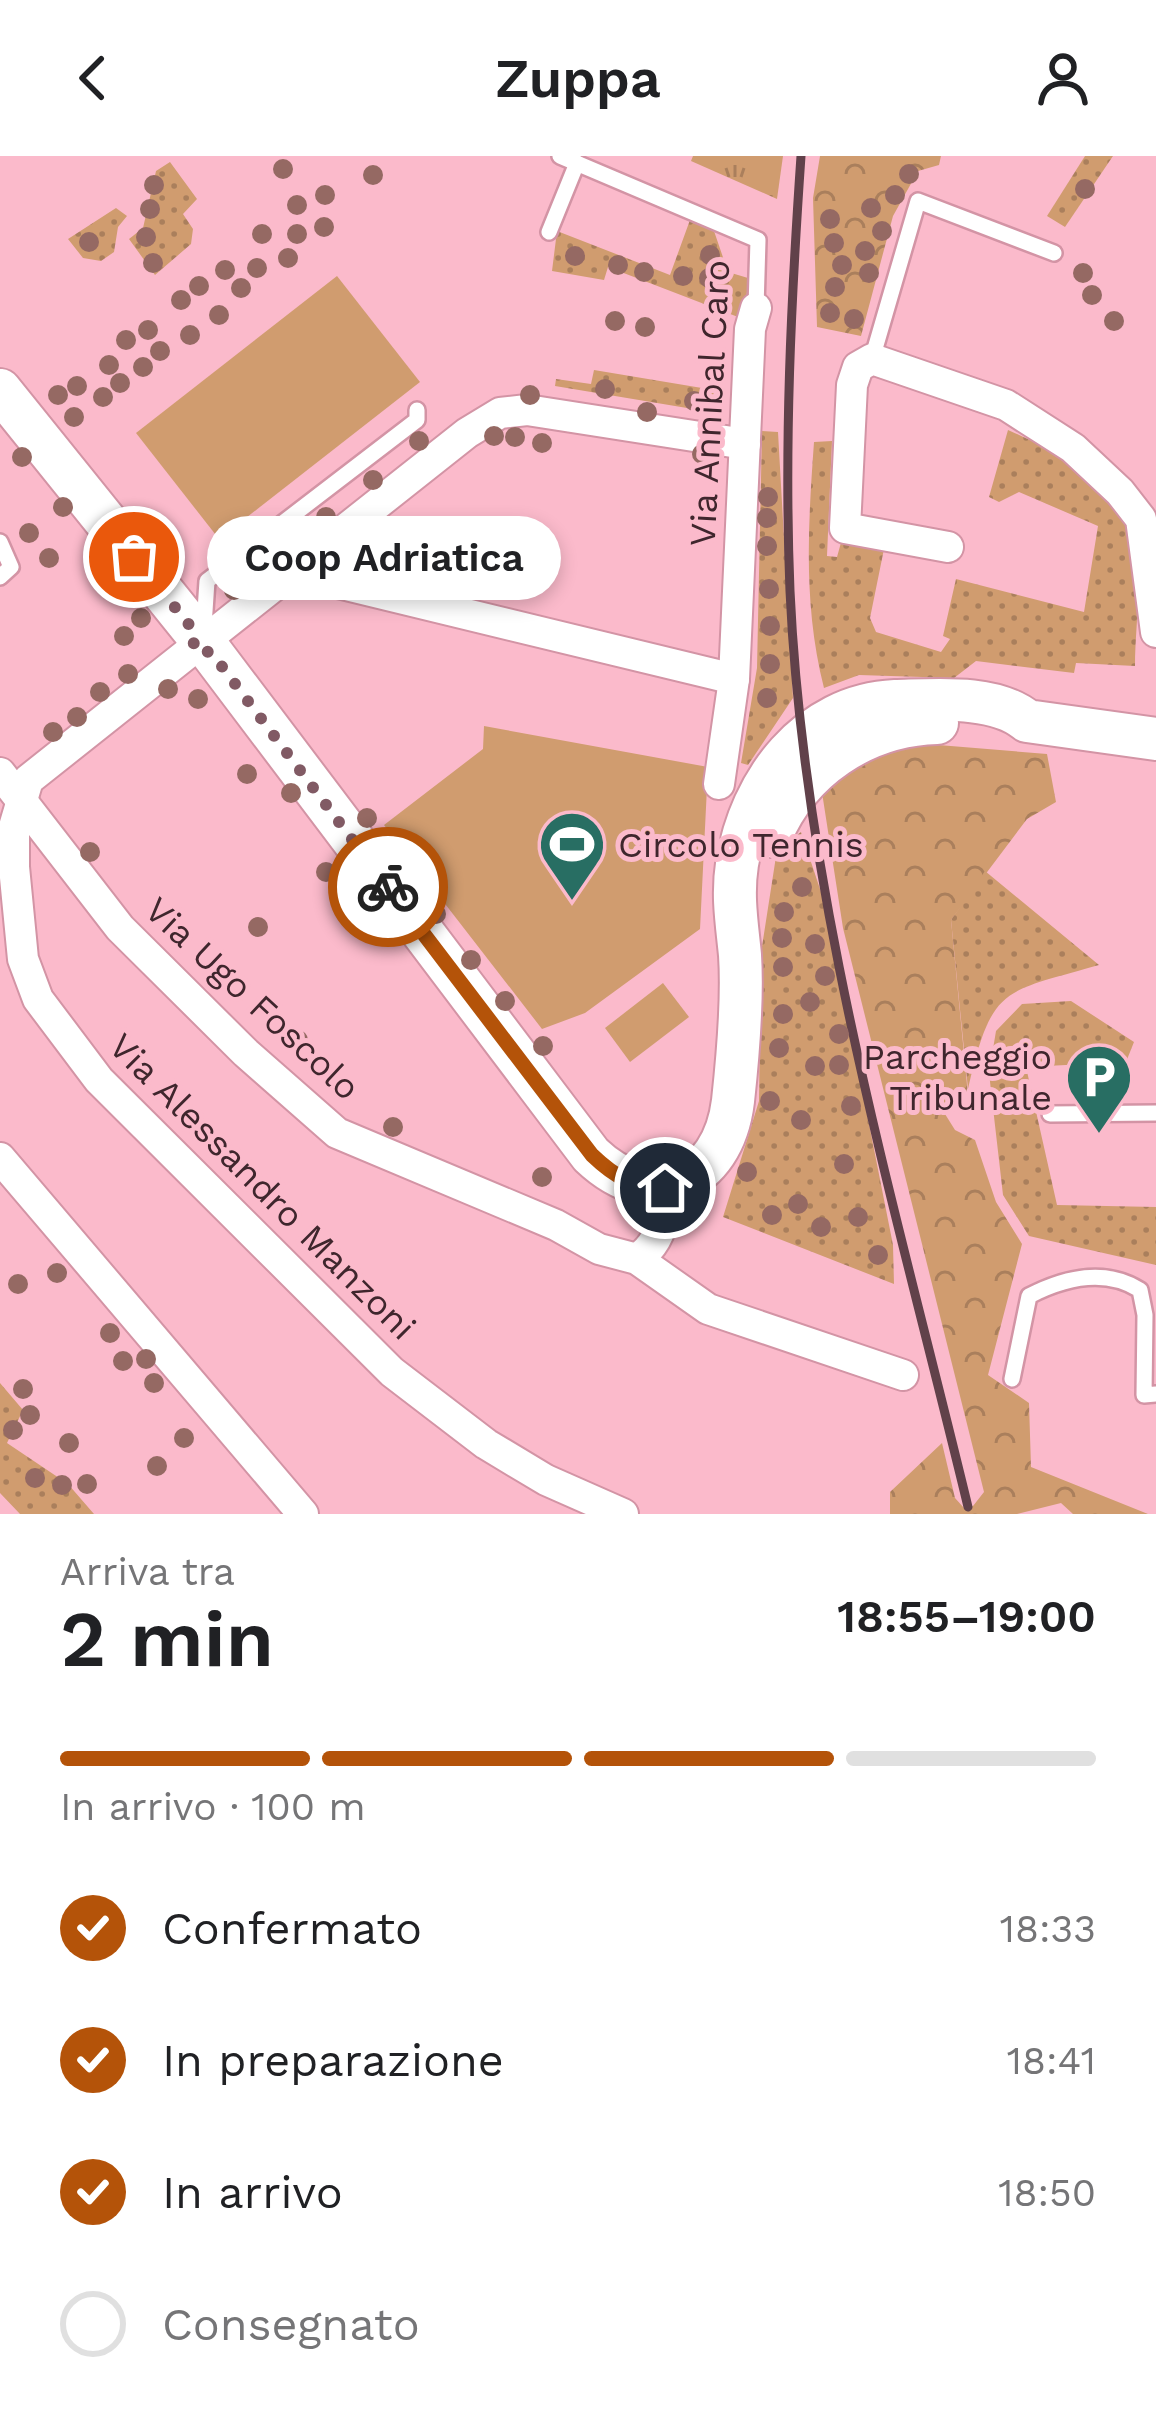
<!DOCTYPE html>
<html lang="it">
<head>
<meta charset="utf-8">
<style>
  :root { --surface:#fff; --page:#f6f6f6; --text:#202124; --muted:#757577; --line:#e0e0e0; --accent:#b45309 }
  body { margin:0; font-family:"Work Sans",sans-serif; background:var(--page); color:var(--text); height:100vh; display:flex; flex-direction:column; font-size:45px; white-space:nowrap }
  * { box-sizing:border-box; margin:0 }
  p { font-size:39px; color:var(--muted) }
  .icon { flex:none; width:66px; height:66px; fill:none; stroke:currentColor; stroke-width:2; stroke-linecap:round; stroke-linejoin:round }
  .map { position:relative; height:1358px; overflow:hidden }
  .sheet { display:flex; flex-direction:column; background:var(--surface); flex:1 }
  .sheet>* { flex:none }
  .pin { position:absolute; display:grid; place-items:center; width:102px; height:102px; color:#fff; margin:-51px; border:6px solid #fff; border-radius:50%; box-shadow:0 3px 12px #0007 }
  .courier { position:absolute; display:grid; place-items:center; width:120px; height:120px; margin:-60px; border:9px solid #b45309; border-radius:50%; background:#fff; color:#222; box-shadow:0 3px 15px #0007 }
  .bubble { position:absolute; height:84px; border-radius:42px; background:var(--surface); box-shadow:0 6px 18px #0003; font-size:39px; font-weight:600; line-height:84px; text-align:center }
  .summary em { font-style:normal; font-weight:600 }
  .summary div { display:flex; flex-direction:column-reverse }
  .summary { display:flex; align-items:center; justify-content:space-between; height:204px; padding:0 60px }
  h1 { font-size:78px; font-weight:600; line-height:90px }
  .bar { display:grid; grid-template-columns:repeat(4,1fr); gap:18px 12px; align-content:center; height:144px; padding:0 60px }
  .bar i { height:15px; border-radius:9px; background:var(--line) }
  .bar .current { background:var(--accent) }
  .bar p { grid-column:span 4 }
  ol { padding:0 60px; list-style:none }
  li { display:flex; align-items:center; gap:36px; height:132px }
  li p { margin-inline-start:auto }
  li .icon { padding:12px; border-radius:50%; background:var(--accent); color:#fff; stroke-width:4 }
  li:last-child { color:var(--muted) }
  li i { width:66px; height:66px; border:6px solid var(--line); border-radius:50% }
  header { display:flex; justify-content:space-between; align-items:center; height:156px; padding:0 60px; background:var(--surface); font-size:54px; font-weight:600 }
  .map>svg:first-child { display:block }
</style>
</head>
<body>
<header><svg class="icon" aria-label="back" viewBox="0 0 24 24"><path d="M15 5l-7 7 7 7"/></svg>Zuppa<svg class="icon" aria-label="person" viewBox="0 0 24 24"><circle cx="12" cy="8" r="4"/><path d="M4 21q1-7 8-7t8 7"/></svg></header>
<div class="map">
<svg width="1156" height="1358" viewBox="0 0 1156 1358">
  <defs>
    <pattern id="grass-tufts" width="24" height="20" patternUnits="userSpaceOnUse" patternTransform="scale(3)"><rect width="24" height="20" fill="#d09c6f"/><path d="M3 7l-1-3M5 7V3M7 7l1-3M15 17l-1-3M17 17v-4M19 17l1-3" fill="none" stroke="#aa7f5c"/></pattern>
    <pattern id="forest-crowns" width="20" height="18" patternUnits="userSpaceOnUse" patternTransform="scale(3)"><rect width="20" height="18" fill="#d09c6f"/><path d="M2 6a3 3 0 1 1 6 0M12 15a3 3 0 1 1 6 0" fill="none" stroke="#aa7f5c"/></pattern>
    <pattern id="garden-dots" width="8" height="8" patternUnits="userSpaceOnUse" patternTransform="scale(3)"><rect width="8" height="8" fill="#d09c6f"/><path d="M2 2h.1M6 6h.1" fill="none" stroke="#aa7f5c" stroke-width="1.8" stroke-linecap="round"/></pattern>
  </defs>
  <rect width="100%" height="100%" fill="#fbbacb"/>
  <!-- grass -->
  <polygon fill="url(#grass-tufts)" points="693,0 783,0 777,43 691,5"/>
  <!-- forest -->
  <g fill="url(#forest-crowns)">
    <polygon points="820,0 941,0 939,9 918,15 893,60 861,180 817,171 813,42"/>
    <polygon points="914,587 1047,598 1056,646 1027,663 951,764 968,939 945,958 955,974 975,984 996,1046 1022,1088 988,1219 1029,1247 1031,1311 1148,1358 1073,1358 1061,1347 1017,1358 890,1358 890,1336 942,1287 955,1342 964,1352 973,1350 984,1336 843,772 821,630 839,613"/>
  </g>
  <!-- garden -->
  <g fill="url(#garden-dots)">
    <polygon points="1085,0 1113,0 1065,71 1047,60"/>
    <polygon points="170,6 197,43 183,58 193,73 191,88 155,119 129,83 143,72 156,15"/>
    <polygon points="116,52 127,60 118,71 114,96 101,105 83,102 68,83"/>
    <polygon points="690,64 714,75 728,116 748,122 746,149 741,148 738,161 608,111 604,124 552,115 557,75 670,119"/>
    <polygon points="594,214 714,234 711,256 555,230 556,223 591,228"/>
    <path d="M1008 274C1049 292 1114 324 1131 370 1145 411 1135 467 1135 510L1076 507 1074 517 976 505 954 522 859 519 824 532C803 449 808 370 814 286L832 285 827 400 837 401 842 383 884 393 870 462 876 476 941 496 950 483 943 480 956 423 1084 456 1098 370 1019 336 999 346 989 341Z"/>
    <polygon points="762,275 778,276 793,542 748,609 741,607 757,512"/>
    <polygon points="801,676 826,751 893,1089 894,1128 723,1061 759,945 761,797 777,694"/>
    <path d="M985 715 1099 809C1002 837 992 829 968 933L951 764Z"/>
    <polygon points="1071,845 1134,886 1126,906 1026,911 1057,1049 1156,1051 1156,1109 1029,1080 1003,1039 989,917 996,875 1022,848"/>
    <polygon points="0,1227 23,1254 7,1287 68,1328 94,1358 20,1358 0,1337"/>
  </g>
  <!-- pitch -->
  <g fill="#d09c6f">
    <polygon points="337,120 420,226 219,383 136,277"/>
    <polygon points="484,570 708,611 700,773 585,857 542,873 384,669 483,593"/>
    <polygon points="663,827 689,861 630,906 605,872"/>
  </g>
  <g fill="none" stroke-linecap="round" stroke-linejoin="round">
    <defs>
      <g id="lane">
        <polyline points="560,0 758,84 756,152"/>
        <polyline points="549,76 577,7"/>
        <polyline points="872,203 918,45 1054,97"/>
        <polyline points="0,386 11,411 0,421"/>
        <polyline points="204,470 207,425 417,264 417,254"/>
        <polyline points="1050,958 1156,957"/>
        <path d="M1012 1223 1029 1140C1064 1122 1105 1112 1140 1134L1145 1159 1144 1239 1156 1238"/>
      </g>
      <g id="street">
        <polyline points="948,391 845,372 852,229 858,211 872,203 1006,249 1073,292 1120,336 1141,363 1156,476"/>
        <polyline points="299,409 309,420 734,523"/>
        <polyline points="213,478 467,277 500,257 527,254 745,288"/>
        <polyline points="193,493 28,624 14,671 14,711 23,803 38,843 99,924 392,1216 486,1288 546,1324 623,1358"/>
        <polyline points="0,617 120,772 246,897 337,977 556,1069 599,1093 637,1103 708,1153 903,1219"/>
        <polyline points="719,628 734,523 750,173 756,152"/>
        <polyline points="0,1002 303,1358"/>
        <path d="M637 1103C671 1080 667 1037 656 1003"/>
      </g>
      <g id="secondary">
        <polyline points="0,234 195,476"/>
        <path d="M211 496 591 999C652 1057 723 1028 733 945 738 899 743 845 740 799 737 768 732 740 737 708 750 626 807 549 895 545 935 544 995 538 1027 565L1156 583"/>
        <path d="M771 680C799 613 864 569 937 567"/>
      </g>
    </defs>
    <!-- lane casing -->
    <use href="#lane" stroke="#d394a5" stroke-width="20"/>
    <!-- street casing -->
    <use href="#street" stroke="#d394a5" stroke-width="34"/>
    <!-- secondary casing -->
    <use href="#secondary" stroke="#d394a5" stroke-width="46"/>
    <!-- lane -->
    <use href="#lane" stroke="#fff" stroke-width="15"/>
    <!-- street -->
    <use href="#street" stroke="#fff" stroke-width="30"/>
    <!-- secondary -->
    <use href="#secondary" stroke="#fff" stroke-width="42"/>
    <!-- rail -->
    <path stroke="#61414a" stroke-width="9" d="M801 0C791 145 784 290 790 435 804 745 896 1052 968 1351"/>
  </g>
  <!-- trees -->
  <g fill="#956963">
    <circle cx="283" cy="13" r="10"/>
    <circle cx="909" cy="18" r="10"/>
    <circle cx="373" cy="19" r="10"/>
    <circle cx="154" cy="29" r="10"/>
    <circle cx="1085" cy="33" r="10"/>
    <circle cx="325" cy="39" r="10"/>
    <circle cx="895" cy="39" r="10"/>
    <circle cx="297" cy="49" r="10"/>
    <circle cx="871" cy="52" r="10"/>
    <circle cx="150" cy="53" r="10"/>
    <circle cx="830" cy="63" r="10"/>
    <circle cx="324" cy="71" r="10"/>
    <circle cx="882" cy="75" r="10"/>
    <circle cx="262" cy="78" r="10"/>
    <circle cx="297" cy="78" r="10"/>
    <circle cx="146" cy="81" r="10"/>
    <circle cx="89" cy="86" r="10"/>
    <circle cx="834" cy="87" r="10"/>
    <circle cx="865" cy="95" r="10"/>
    <circle cx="710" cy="99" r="10"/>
    <circle cx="575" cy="100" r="10"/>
    <circle cx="288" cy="102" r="10"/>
    <circle cx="153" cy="107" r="10"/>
    <circle cx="618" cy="109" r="10"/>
    <circle cx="842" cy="109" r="10"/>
    <circle cx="257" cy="112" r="10"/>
    <circle cx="225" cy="114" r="10"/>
    <circle cx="644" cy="116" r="10"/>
    <circle cx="869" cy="117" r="10"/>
    <circle cx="1083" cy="117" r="10"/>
    <circle cx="683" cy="120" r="10"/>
    <circle cx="709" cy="122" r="10"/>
    <circle cx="199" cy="130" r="10"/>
    <circle cx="835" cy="131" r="10"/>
    <circle cx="241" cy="132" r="10"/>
    <circle cx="1092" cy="139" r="10"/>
    <circle cx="181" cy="144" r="10"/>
    <circle cx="719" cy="145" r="10"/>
    <circle cx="830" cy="157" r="10"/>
    <circle cx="219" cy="159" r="10"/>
    <circle cx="854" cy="163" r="10"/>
    <circle cx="615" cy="165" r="10"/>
    <circle cx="1114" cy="165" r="10"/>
    <circle cx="645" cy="171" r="10"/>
    <circle cx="148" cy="174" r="10"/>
    <circle cx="190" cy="179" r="10"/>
    <circle cx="126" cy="184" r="10"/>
    <circle cx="160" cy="195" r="10"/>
    <circle cx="109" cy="209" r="10"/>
    <circle cx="143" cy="211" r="10"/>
    <circle cx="120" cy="227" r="10"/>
    <circle cx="77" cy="230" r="10"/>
    <circle cx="605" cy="233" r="10"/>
    <circle cx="58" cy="239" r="10"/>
    <circle cx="530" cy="239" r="10"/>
    <circle cx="103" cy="241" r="10"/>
    <circle cx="694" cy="245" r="10"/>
    <circle cx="647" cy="256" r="10"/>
    <circle cx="74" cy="261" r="10"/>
    <circle cx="494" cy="280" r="10"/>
    <circle cx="515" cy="281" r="10"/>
    <circle cx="419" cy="285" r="10"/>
    <circle cx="542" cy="287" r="10"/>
    <circle cx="702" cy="298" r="10"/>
    <circle cx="22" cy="301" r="10"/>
    <circle cx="373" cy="324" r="10"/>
    <circle cx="768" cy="341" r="10"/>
    <circle cx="63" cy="351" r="10"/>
    <circle cx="326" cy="361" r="10"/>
    <circle cx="767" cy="362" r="10"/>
    <circle cx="29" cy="377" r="10"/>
    <circle cx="767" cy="390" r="10"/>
    <circle cx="273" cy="399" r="10"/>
    <circle cx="49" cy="402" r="10"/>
    <circle cx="112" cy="415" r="10"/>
    <circle cx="769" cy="433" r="10"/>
    <circle cx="234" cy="434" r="10"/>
    <circle cx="141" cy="462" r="10"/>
    <circle cx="770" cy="470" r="10"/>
    <circle cx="124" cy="480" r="10"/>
    <circle cx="770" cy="508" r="10"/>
    <circle cx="128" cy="518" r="10"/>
    <circle cx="168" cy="533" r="10"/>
    <circle cx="100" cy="536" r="10"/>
    <circle cx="767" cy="542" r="10"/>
    <circle cx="198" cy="543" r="10"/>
    <circle cx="77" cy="561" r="10"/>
    <circle cx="53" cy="576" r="10"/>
    <circle cx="247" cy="618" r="10"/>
    <circle cx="291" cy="637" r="10"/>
    <circle cx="367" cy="662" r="10"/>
    <circle cx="90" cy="696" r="10"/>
    <circle cx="399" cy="709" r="10"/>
    <circle cx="326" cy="716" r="10"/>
    <circle cx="802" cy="731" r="10"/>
    <circle cx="362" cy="732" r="10"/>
    <circle cx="784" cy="756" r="10"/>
    <circle cx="436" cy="758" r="10"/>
    <circle cx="258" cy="771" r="10"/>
    <circle cx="395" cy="777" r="10"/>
    <circle cx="782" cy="782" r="10"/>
    <circle cx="815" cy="788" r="10"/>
    <circle cx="471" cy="804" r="10"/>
    <circle cx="783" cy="811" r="10"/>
    <circle cx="825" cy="820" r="10"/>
    <circle cx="505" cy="845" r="10"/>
    <circle cx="810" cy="846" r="10"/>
    <circle cx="783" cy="858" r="10"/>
    <circle cx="839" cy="878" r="10"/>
    <circle cx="298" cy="884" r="10"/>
    <circle cx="543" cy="890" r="10"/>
    <circle cx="779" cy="892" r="10"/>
    <circle cx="839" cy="909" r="10"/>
    <circle cx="815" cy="910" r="10"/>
    <circle cx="770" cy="945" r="10"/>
    <circle cx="851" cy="950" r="10"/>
    <circle cx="801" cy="964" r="10"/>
    <circle cx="393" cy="971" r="10"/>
    <circle cx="844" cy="1008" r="10"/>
    <circle cx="747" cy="1016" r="10"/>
    <circle cx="542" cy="1021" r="10"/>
    <circle cx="798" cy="1048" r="10"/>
    <circle cx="772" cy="1059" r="10"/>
    <circle cx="858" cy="1061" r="10"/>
    <circle cx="821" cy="1071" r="10"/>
    <circle cx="878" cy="1099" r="10"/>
    <circle cx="57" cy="1117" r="10"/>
    <circle cx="18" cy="1128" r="10"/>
    <circle cx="110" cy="1177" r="10"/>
    <circle cx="146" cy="1203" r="10"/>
    <circle cx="123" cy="1205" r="10"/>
    <circle cx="154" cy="1227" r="10"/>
    <circle cx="23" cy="1233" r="10"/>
    <circle cx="30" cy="1259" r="10"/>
    <circle cx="13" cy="1274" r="10"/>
    <circle cx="184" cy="1282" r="10"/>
    <circle cx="69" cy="1287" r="10"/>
    <circle cx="157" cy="1310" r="10"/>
    <circle cx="35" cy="1322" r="10"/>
    <circle cx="87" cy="1328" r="10"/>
    <circle cx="62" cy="1329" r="10"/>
  </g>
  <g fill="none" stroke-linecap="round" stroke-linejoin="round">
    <!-- done -->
    <polyline stroke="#815a64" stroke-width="12" stroke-dasharray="0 21.6" points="134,401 195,476 193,494 211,496 388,731"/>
    <!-- route -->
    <path stroke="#b45309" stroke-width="15" d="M388 731 592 999C616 1022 632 1030 665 1032"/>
  </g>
  <!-- icons -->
  <defs>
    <symbol id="stadium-pin" viewBox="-11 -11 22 30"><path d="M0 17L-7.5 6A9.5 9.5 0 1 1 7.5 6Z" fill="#286e63" stroke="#fbbacb"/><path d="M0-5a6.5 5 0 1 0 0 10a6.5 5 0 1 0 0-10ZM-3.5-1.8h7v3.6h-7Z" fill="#fff"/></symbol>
    <symbol id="parking-pin" viewBox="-11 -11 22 30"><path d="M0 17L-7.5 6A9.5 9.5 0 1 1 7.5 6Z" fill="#286e63" stroke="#fbbacb"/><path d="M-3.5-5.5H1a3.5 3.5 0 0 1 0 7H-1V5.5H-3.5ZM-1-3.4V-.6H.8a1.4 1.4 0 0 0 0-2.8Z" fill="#fff"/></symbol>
  </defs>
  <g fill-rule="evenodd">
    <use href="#stadium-pin" x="534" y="650" width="76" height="104"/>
    <use href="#parking-pin" x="1061" y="883" width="76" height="104"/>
  </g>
  <g text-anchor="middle" stroke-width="10" stroke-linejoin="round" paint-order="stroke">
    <!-- street labels -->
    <g font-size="36" fill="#3f262d" stroke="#fbbacb">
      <text transform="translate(709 247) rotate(-87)" y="13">Via Annibal Caro</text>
      <text transform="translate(253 842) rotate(43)" y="13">Via Ugo Foscolo</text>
      <text transform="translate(263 1030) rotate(45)" y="13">Via Alessandro Manzoni</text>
    </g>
    <!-- poi labels -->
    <g font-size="36" fill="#3f262d" stroke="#fbbacb" text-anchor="start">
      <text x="618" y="701">Circolo Tennis</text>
      <text x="1052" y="913" text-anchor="end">Parcheggio<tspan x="1052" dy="41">Tribunale</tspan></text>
    </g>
  </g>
</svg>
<div class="pin" style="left:134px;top:401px;background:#ea580c"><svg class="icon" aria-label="bag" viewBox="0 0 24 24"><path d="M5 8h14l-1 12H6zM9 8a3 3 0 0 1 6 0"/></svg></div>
<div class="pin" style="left:665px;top:1032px;background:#1f2937"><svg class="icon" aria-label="home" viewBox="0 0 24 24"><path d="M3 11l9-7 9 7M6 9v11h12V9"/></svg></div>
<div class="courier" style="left:388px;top:731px"><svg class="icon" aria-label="bike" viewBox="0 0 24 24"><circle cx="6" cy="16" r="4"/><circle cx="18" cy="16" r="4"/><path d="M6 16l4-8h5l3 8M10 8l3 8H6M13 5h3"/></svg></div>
<div class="bubble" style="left:207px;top:360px;width:354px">Coop Adriatica</div>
</div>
<section class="sheet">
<div class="summary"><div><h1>2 min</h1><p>Arriva tra</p></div><em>18:55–19:00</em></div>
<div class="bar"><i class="current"></i><i class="current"></i><i class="current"></i><i></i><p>In arrivo · 100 m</p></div>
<ol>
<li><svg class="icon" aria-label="check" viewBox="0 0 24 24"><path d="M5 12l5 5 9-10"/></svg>Confermato<p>18:33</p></li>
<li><svg class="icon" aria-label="check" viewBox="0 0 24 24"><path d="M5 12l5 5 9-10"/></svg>In preparazione<p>18:41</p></li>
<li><svg class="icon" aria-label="check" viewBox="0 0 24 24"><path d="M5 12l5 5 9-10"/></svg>In arrivo<p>18:50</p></li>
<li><i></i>Consegnato</li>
</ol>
</section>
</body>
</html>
